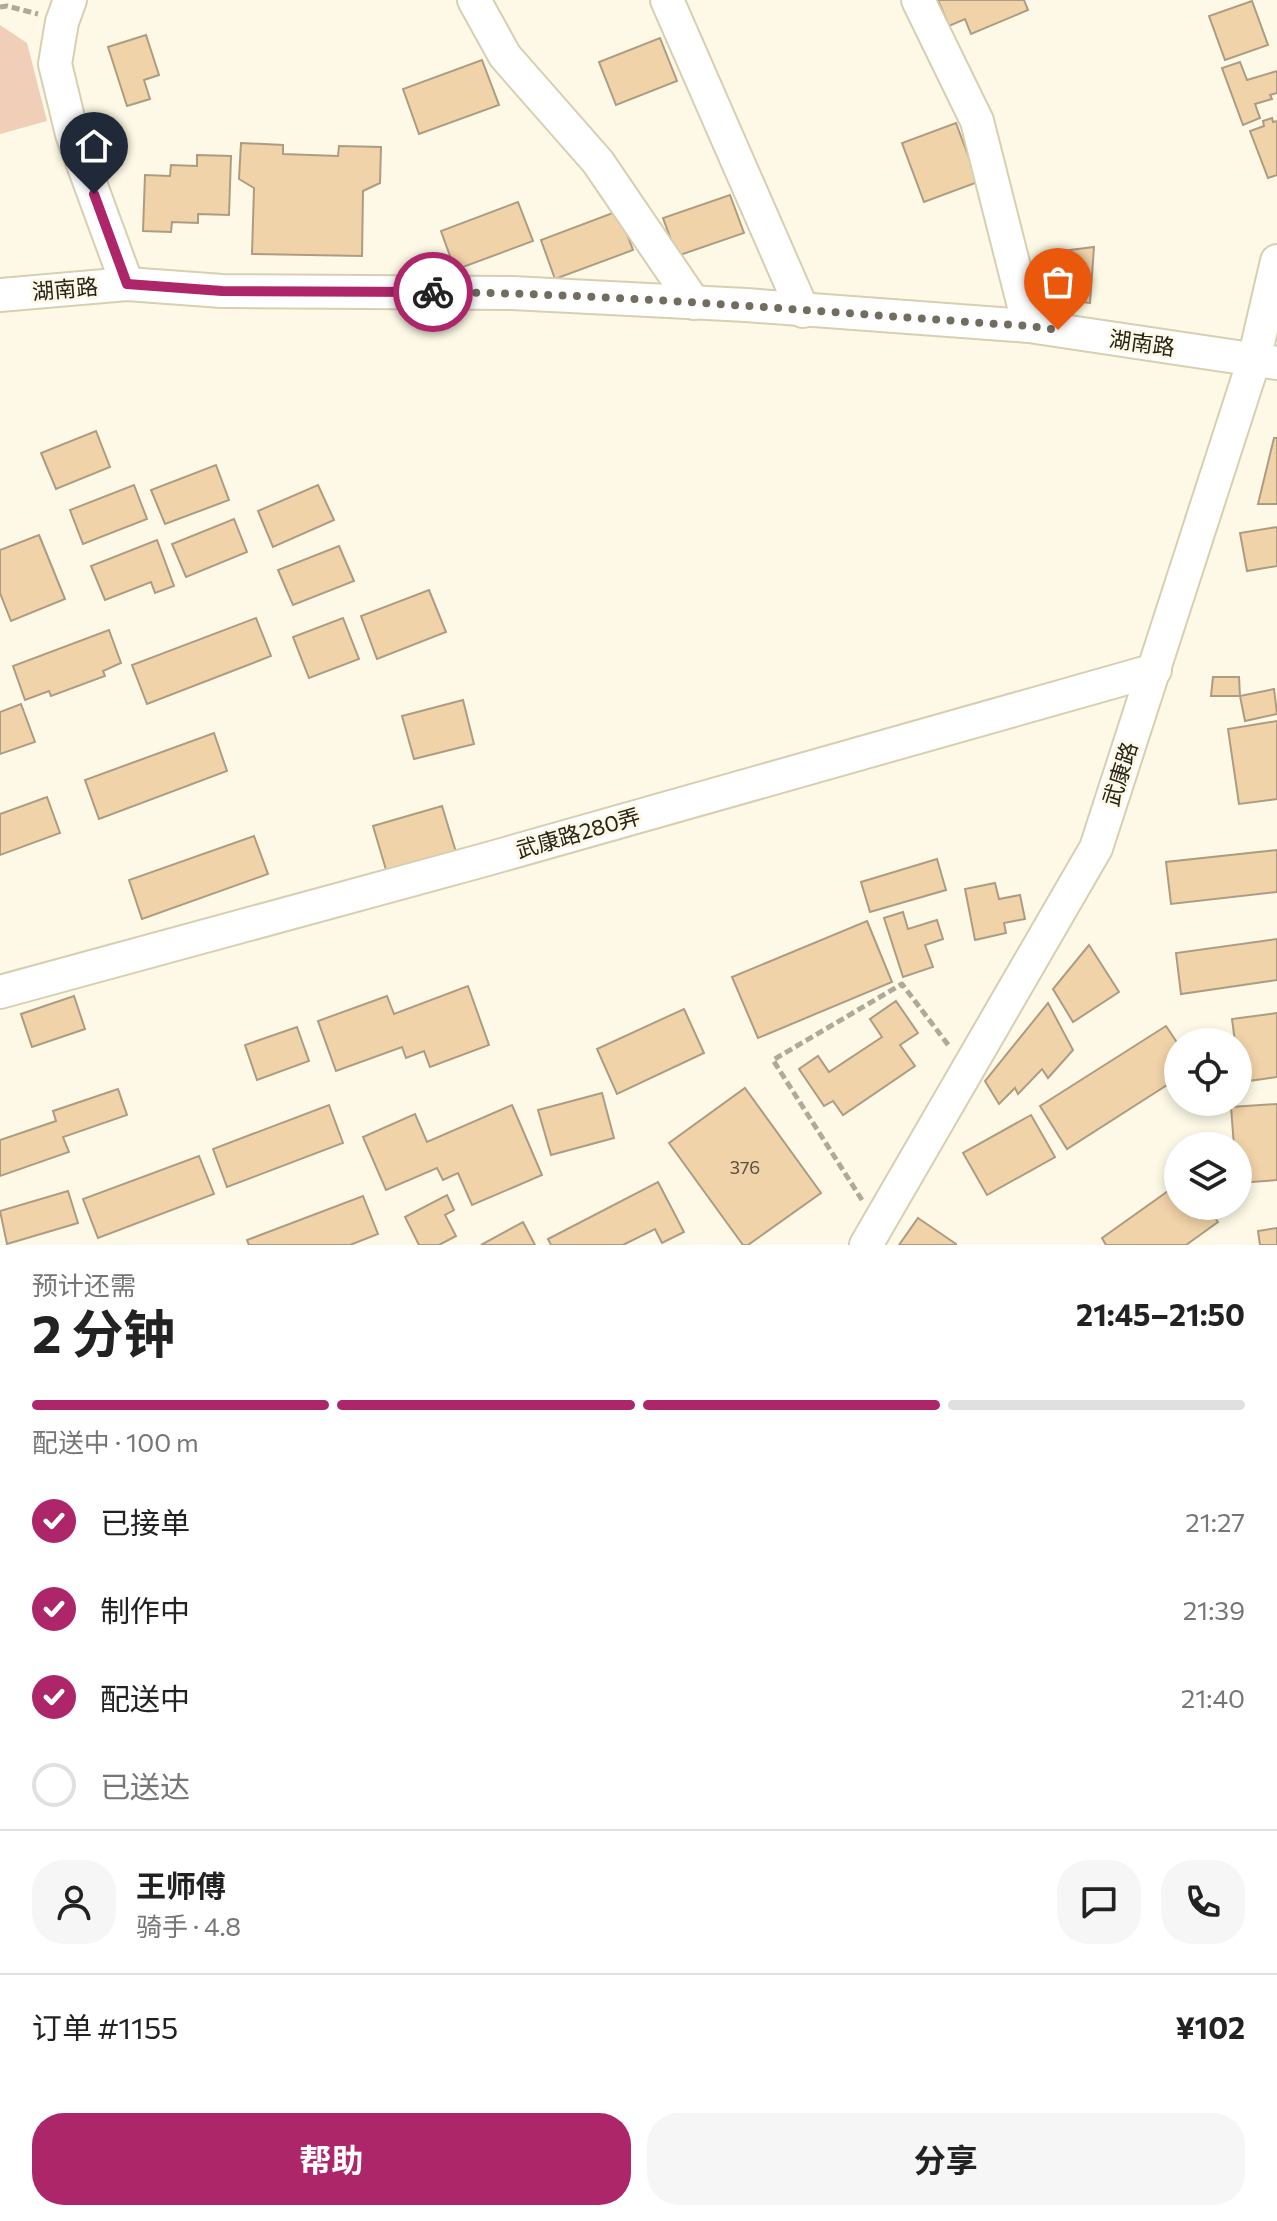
<!DOCTYPE html>
<html lang="zh">
<head>
<meta charset="utf-8">
<style>
  :root { --surface:#fff; --page:#f6f6f6; --text:#222; --muted:#767676; --line:#e0e0e0; --accent:#ae266a }
  body { margin:0; font-family:Commissioner,"Noto Sans SC",sans-serif; background:var(--page); color:var(--text); height:100vh; display:flex; flex-direction:column; font-size:30px; white-space:nowrap }
  * { box-sizing:border-box; margin:0 }
  p { font-size:26px; color:var(--muted) }
  .icon { flex:none; width:44px; height:44px; fill:none; stroke:currentColor; stroke-width:2; stroke-linecap:round; stroke-linejoin:round }
  .map { position:relative; height:1245px; overflow:hidden }
  .panel { display:flex; flex-direction:column; background:var(--surface); flex:1 }
  .panel>* { flex:none }
  .controls { position:absolute; left:1164px; top:1028px; display:grid; gap:16px }
  .controls a { display:grid; place-items:center; width:88px; height:88px; border-radius:50%; background:var(--surface); box-shadow:0 4px 12px #0003; font-size:40px }
  .pin { position:absolute; display:grid; place-items:center; width:68px; height:68px; color:#fff; margin:-82px -34px; border-radius:50% 50% 50% 0; rotate:-45deg; box-shadow:0 0 8px #0007 }
  .pin .icon { rotate:45deg }
  .courier { position:absolute; display:grid; place-items:center; width:80px; height:80px; margin:-40px; border:6px solid #ae266a; border-radius:50%; background:#fff; color:#222; box-shadow:0 2px 10px #0007 }
  .summary em { font-style:normal; font-weight:700 }
  .summary div { display:flex; flex-direction:column-reverse }
  .summary { display:flex; align-items:center; justify-content:space-between; height:136px; padding:0 32px }
  h1 { font-size:52px; font-weight:700; line-height:60px }
  .bar { display:grid; grid-template-columns:repeat(4,1fr); gap:12px 8px; align-content:center; height:96px; padding:0 32px }
  .bar i { height:10px; border-radius:6px; background:var(--line) }
  .bar .current { background:var(--accent) }
  .bar p { grid-column:span 4 }
  .line { display:flex; align-items:center; gap:20px; padding:0 32px; border-top:2px solid var(--line) }
  .line div { flex:1 }
  .round { display:grid; place-items:center; flex:none; width:84px; height:84px; border-radius:32px; background:var(--page) }
  ol { padding:0 32px; list-style:none }
  li { display:flex; align-items:center; gap:24px; height:88px }
  li p { margin-inline-start:auto }
  li .icon { padding:8px; border-radius:50%; background:var(--accent); color:#fff; stroke-width:4 }
  li:last-child { color:var(--muted) }
  li i { width:44px; height:44px; border:4px solid var(--line); border-radius:50% }
  .action { display:flex; gap:16px; margin-top:auto; padding:16px 32px }
  .action a { flex:1; height:92px; border-radius:32px; background:var(--accent); color:#fff; font-size:32px; font-weight:700; line-height:92px; text-align:center }
  .action a+a { background:var(--page); color:var(--text) }
  .map>svg:first-child { display:block }
</style>
</head>
<body>
<div class="map">
<svg width="1277" height="1245" viewBox="0 0 1277 1245">
  <rect width="100%" height="100%" fill="#fdf9e6"/>
  <!-- green -->
  <polygon fill="#f0ceb8" points="0,25 27,43 47,121 0,134"/>
  <!-- building -->
  <g fill="#f1d3a9" stroke="#ae9c82" stroke-width="2">
    <polygon points="938,0 1024,0 1028,10 971,34 965,19 949,26"/>
    <polygon points="1252,1 1268,45 1225,60 1209,16"/>
    <polygon points="146,35 159,75 144,80 150,99 127,106 108,47"/>
    <polygon points="660,38 677,81 616,105 599,62"/>
    <polygon points="482,60 499,105 419,134 403,89"/>
    <polygon points="1240,62 1247,80 1277,71 1277,93 1270,95 1272,99 1255,104 1260,118 1243,125 1222,68"/>
    <polygon points="1272,118 1273,122 1277,121 1277,175 1268,178 1250,131 1264,126 1263,121"/>
    <polygon points="956,123 978,182 924,202 902,143"/>
    <polygon points="241,143 283,145 283,154 338,156 339,146 381,147 380,183 363,191 362,256 252,254 254,188 239,179"/>
    <polygon points="197,155 231,156 229,215 198,214 198,223 172,222 171,232 143,231 145,175 170,176 171,165 197,166"/>
    <polygon points="730,195 744,233 677,256 663,218"/>
    <polygon points="518,202 533,241 455,270 441,231"/>
    <polygon points="618,211 633,250 555,279 541,240"/>
    <polygon points="1094,247 1090,303 1033,297 1020,266 1062,251"/>
    <polygon points="96,431 110,467 56,489 41,453"/>
    <polygon points="1274,438 1277,438 1277,504 1258,504"/>
    <polygon points="216,465 229,500 165,524 151,490"/>
    <polygon points="134,485 147,519 83,544 70,510"/>
    <polygon points="318,485 334,520 273,547 258,511"/>
    <polygon points="234,519 247,552 186,577 172,544"/>
    <polygon points="1277,527 1277,566 1247,571 1240,533"/>
    <polygon points="39,535 65,599 11,621 0,593 0,550"/>
    <polygon points="157,540 174,586 155,593 151,582 105,600 91,566"/>
    <polygon points="339,546 354,581 293,605 278,570"/>
    <polygon points="429,590 446,632 377,659 361,616"/>
    <polygon points="256,618 271,656 147,704 132,665"/>
    <polygon points="343,618 359,659 309,678 293,637"/>
    <polygon points="109,630 121,663 103,671 105,676 51,696 49,691 25,700 13,666"/>
    <polygon points="1213,677 1239,677 1240,696 1211,696"/>
    <polygon points="1274,689 1277,714 1245,721 1240,696"/>
    <polygon points="463,700 474,744 414,759 402,716"/>
    <polygon points="21,704 35,742 0,754 0,712"/>
    <polygon points="1277,721 1277,799 1239,804 1228,729"/>
    <polygon points="214,733 227,771 99,819 85,780"/>
    <polygon points="47,797 60,833 0,855 0,814"/>
    <polygon points="442,806 456,852 387,873 373,826"/>
    <polygon points="254,836 268,874 142,919 129,880"/>
    <polygon points="1277,850 1277,892 1171,904 1166,862"/>
    <polygon points="937,859 946,890 870,912 861,882"/>
    <polygon points="995,883 999,899 1020,895 1025,919 1004,923 1006,933 975,940 965,889"/>
    <polygon points="903,912 908,929 937,920 943,939 925,945 933,967 903,977 884,918"/>
    <polygon points="867,921 892,982 758,1038 732,977"/>
    <polygon points="1277,939 1277,980 1181,994 1176,953"/>
    <polygon points="1089,945 1119,992 1073,1022 1053,989"/>
    <polygon points="468,986 489,1045 430,1067 424,1051 406,1058 402,1047 336,1071 318,1021 387,996 394,1014"/>
    <polygon points="74,996 85,1029 32,1047 21,1014"/>
    <polygon points="896,1001 918,1033 900,1045 915,1066 843,1115 833,1101 824,1106 799,1069 818,1056 829,1072 882,1037 870,1019"/>
    <polygon points="1048,1003 1073,1050 1048,1078 1042,1069 1018,1094 1015,1088 999,1104 985,1081"/>
    <polygon points="684,1009 704,1053 617,1094 597,1049"/>
    <polygon points="1277,1013 1277,1077 1241,1082 1238,1042 1235,1042 1232,1019"/>
    <polygon points="1166,1026 1178,1044 1178,1078 1067,1149 1040,1106"/>
    <polygon points="297,1027 309,1061 257,1080 245,1045"/>
    <polygon points="745,1088 821,1193 748,1245 743,1245 669,1143"/>
    <polygon points="118,1089 127,1115 63,1137 69,1152 0,1176 0,1140 56,1121 53,1111"/>
    <polygon points="602,1093 614,1138 551,1155 538,1110"/>
    <polygon points="1277,1104 1277,1180 1238,1183 1238,1146 1234,1146 1231,1107"/>
    <polygon points="329,1105 343,1143 227,1187 213,1149"/>
    <polygon points="512,1105 542,1175 472,1205 458,1173 443,1180 437,1168 386,1190 363,1137 415,1114 427,1142"/>
    <polygon points="1031,1115 1055,1157 987,1195 963,1153"/>
    <polygon points="199,1156 214,1194 98,1238 83,1199"/>
    <polygon points="658,1182 684,1232 662,1243 655,1229 623,1245 551,1245 548,1239"/>
    <polygon points="1178,1184 1178,1206 1207,1206 1218,1222 1186,1245 1106,1245 1102,1238"/>
    <polygon points="68,1191 78,1223 7,1244 0,1211"/>
    <polygon points="447,1195 454,1210 445,1215 456,1236 439,1245 419,1245 405,1217"/>
    <polygon points="363,1196 378,1234 350,1245 249,1245 247,1240"/>
    <polygon points="918,1218 956,1244 956,1245 899,1245"/>
    <polygon points="523,1222 535,1245 481,1245"/>
    <polygon points="1277,1228 1277,1245 1260,1245 1258,1231"/>
  </g>
  <g fill="none" stroke-linecap="round" stroke-linejoin="round">
    <defs>
      <g id="street">
        <polyline points="70,0 62,22 55,64 72,134 127,284"/>
        <polyline points="474,0 505,56 598,162 694,303"/>
        <polyline points="667,0 803,311"/>
        <polyline points="918,0 977,121 1029,326"/>
        <polyline points="0,295 127,284 222,291 512,293 746,305 1029,326 1277,363"/>
        <polyline points="0,992 484,860 1155,670"/>
        <polyline points="866,1245 1096,848 1254,360 1277,261"/>
      </g>
    </defs>
    <!-- street casing -->
    <use href="#street" stroke="#d7cfb1" stroke-width="36"/>
    <!-- path -->
    <g stroke="#adaa9a" stroke-width="5" stroke-dasharray="8 4" stroke-linecap="butt">
      <polyline points="0,7 7,6 38,14"/>
      <polyline points="862,1200 773,1060 902,984 949,1046"/>
    </g>
    <!-- street -->
    <use href="#street" stroke="#fff" stroke-width="32"/>
  </g>
  <g fill="none" stroke-linecap="round" stroke-linejoin="round">
    <!-- done -->
    <path stroke="#716e60" stroke-width="8" stroke-dasharray="0 14.4" d="M433 292C632 294 830 313 1029 326L1058 330"/>
    <!-- route -->
    <polyline stroke="#ae266a" stroke-width="10" points="94,194 127,284 222,291 433,292"/>
  </g>
  <g text-anchor="middle" stroke-width="6" stroke-linejoin="round" paint-order="stroke">
    <!-- number labels -->
    <g font-size="18" fill="#594f3c">
      <text x="745" y="1174">376</text>
    </g>
    <!-- street labels -->
    <g font-size="22" fill="#262318" stroke="#fdf9e6">
      <text transform="translate(65 289) rotate(-5)" y="8">湖南路</text>
      <text transform="translate(1142 343) rotate(8)" y="8">湖南路</text>
      <text transform="translate(1120 774) rotate(-72)" y="8">武康路</text>
      <text transform="translate(578 833) rotate(-16)" y="8">武康路280弄</text>
    </g>
  </g>
</svg>
<div class="controls">
<a><svg class="icon" aria-label="locate" viewBox="0 0 24 24"><circle cx="12" cy="12" r="6"/><path d="M12 2v4M12 18v4M2 12h4M18 12h4"/></svg></a>
<a><svg class="icon" aria-label="layers" viewBox="0 0 24 24"><path d="M12 4l9 5-9 5-9-5zM3 14l9 5 9-5"/></svg></a>
</div>
<div class="pin" style="left:1058px;top:330px;background:#ea580c"><svg class="icon" aria-label="bag" viewBox="0 0 24 24"><path d="M5 8h14l-1 12H6zM9 8a3 3 0 0 1 6 0"/></svg></div>
<div class="pin" style="left:94px;top:194px;background:#1f2937"><svg class="icon" aria-label="home" viewBox="0 0 24 24"><path d="M3 11l9-7 9 7M6 9v11h12V9"/></svg></div>
<div class="courier" style="left:433px;top:292px"><svg class="icon" aria-label="bike" viewBox="0 0 24 24"><circle cx="6" cy="16" r="4"/><circle cx="18" cy="16" r="4"/><path d="M6 16l4-8h5l3 8M10 8l3 8H6M13 5h3"/></svg></div>
</div>
<section class="panel">
<div class="summary"><div><h1>2 分钟</h1><p>预计还需</p></div><em>21:45–21:50</em></div>
<div class="bar"><i class="current"></i><i class="current"></i><i class="current"></i><i></i><p>配送中 · 100 m</p></div>
<ol>
<li><svg class="icon" aria-label="check" viewBox="0 0 24 24"><path d="M5 12l5 5 9-10"/></svg>已接单<p>21:27</p></li>
<li><svg class="icon" aria-label="check" viewBox="0 0 24 24"><path d="M5 12l5 5 9-10"/></svg>制作中<p>21:39</p></li>
<li><svg class="icon" aria-label="check" viewBox="0 0 24 24"><path d="M5 12l5 5 9-10"/></svg>配送中<p>21:40</p></li>
<li><i></i>已送达</li>
</ol>
<div class="line" style="height:144px"><a class="round"><svg class="icon" aria-label="person" viewBox="0 0 24 24"><circle cx="12" cy="8" r="4"/><path d="M4 21q1-7 8-7t8 7"/></svg></a><div><b>王师傅</b><p>骑手 · 4.8</p></div><a class="round"><svg class="icon" aria-label="chat" viewBox="0 0 24 24"><path d="M4 5h16v11H9l-5 4z"/></svg></a><a class="round"><svg class="icon" aria-label="phone" viewBox="0 0 24 24"><path d="M5 4h4l2 5-3 2q2 4 5 5l2-3 5 2v4C11 20 4 13 5 4z"/></svg></a></div>
<div class="line" style="height:104px"><div>订单 #1155</div><b>¥102</b></div>
<div class="action"><a>帮助</a><a>分享</a></div>
</section>
</body>
</html>
